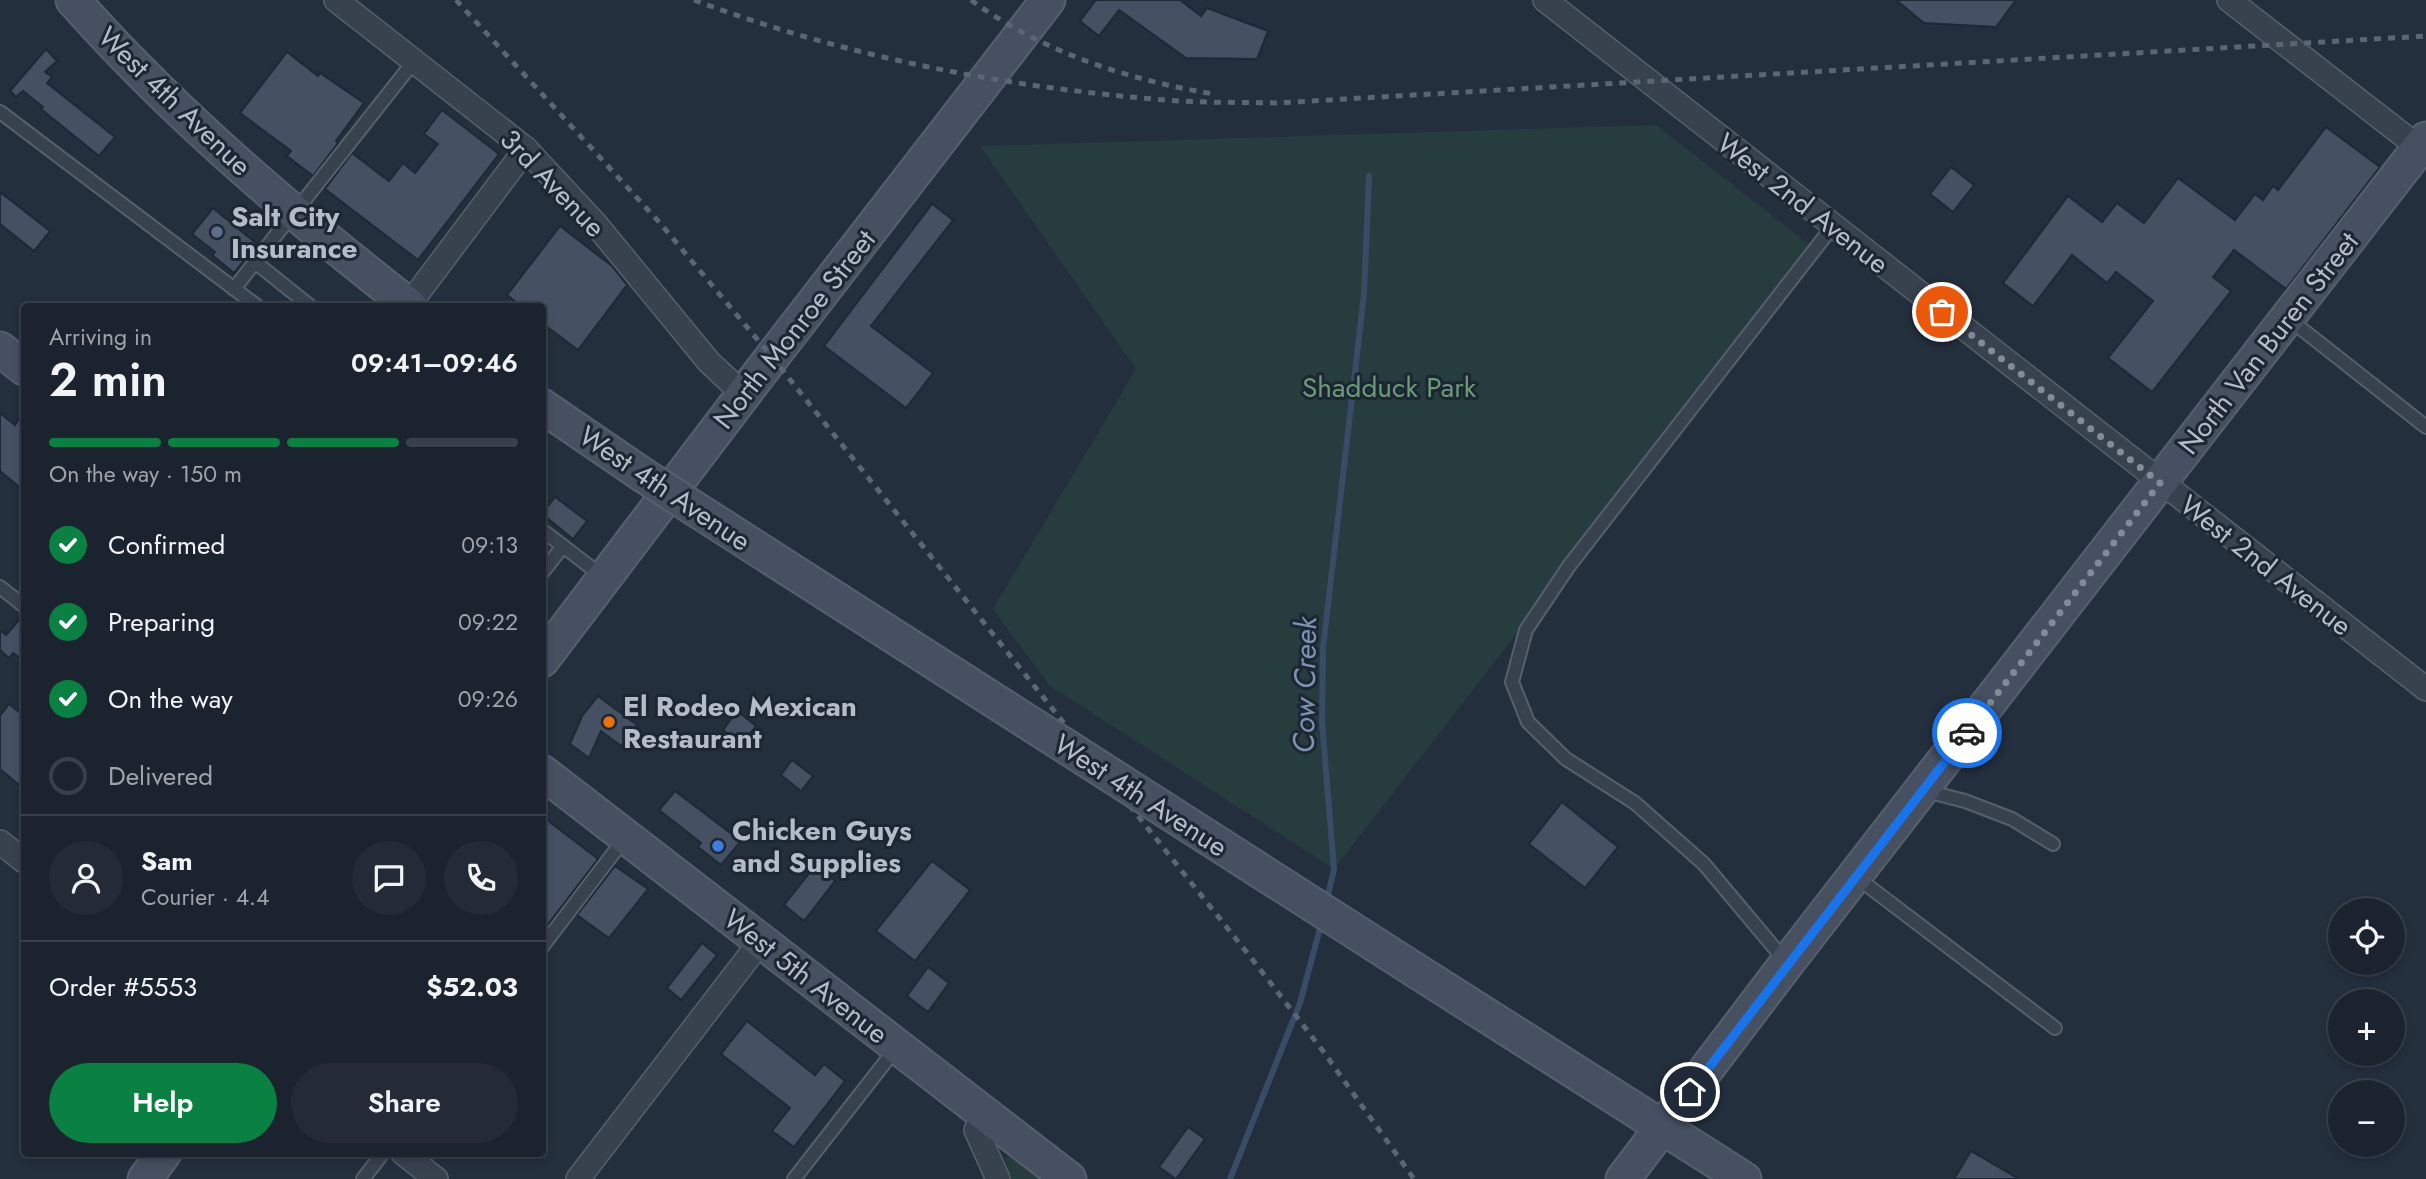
<!DOCTYPE html>
<html lang="en">
<head>
<meta charset="utf-8">
<style>
  :root { --surface:#1b232e; --page:#242b36; --text:#f1f3f6; --muted:#a0a4aa; --line:#39404a; --accent:#0b8043 }
  body { margin:0; font-family:Jost,sans-serif; background:var(--page); color:var(--text); height:100vh; display:flex; flex-direction:column; font-size:26px; white-space:nowrap }
  * { box-sizing:border-box; margin:0 }
  p { font-size:23px; color:var(--muted) }
  .icon { flex:none; width:38px; height:38px; fill:none; stroke:currentColor; stroke-width:2; stroke-linecap:round; stroke-linejoin:round }
  .map { position:relative; flex:1; overflow:hidden }
  .sheet { position:absolute; left:21px; top:303px; width:525px; height:854px; display:flex; flex-direction:column; background:var(--surface); border-radius:7px; box-shadow:0 4px 10px #0003,0 0 0 2px var(--line) }
  .sheet>* { flex:none }
  .fabs { position:absolute; left:2328px; top:898px; display:grid; gap:14px }
  .fabs a { display:grid; place-items:center; width:77px; height:77px; border-radius:50%; background:var(--surface); box-shadow:0 4px 10px #0003,0 0 0 2px var(--line); font-size:35px }
  .pin { position:absolute; display:grid; place-items:center; width:60px; height:60px; color:#fff; margin:-30px; border:4px solid #fff; border-radius:50%; box-shadow:0 2px 7px #0007 }
  .courier { position:absolute; display:grid; place-items:center; width:70px; height:70px; margin:-35px; border:5px solid #1a73e8; border-radius:50%; background:#fff; color:#222; box-shadow:0 2px 9px #0007 }
  .head em { font-style:normal; font-weight:600 }
  .head div { display:flex; flex-direction:column-reverse }
  .head { display:flex; align-items:center; justify-content:space-between; height:119px; padding:0 28px }
  h1 { font-size:46px; font-weight:600; line-height:52px }
  .bar { display:grid; grid-template-columns:repeat(4,1fr); gap:10px 7px; align-content:center; height:84px; padding:0 28px }
  .bar i { height:9px; border-radius:5px; background:var(--line) }
  .bar .selected { background:var(--accent) }
  .bar p { grid-column:span 4 }
  .line { display:flex; align-items:center; gap:18px; padding:0 28px; border-top:2px solid var(--line) }
  .line div { flex:1 }
  .round { display:grid; place-items:center; flex:none; width:74px; height:74px; border-radius:37px; background:var(--page) }
  ol { padding:0 28px; list-style:none }
  li { display:flex; align-items:center; gap:21px; height:77px }
  li p { margin-inline-start:auto }
  li .icon { padding:7px; border-radius:50%; background:var(--accent); color:#fff; stroke-width:4 }
  li:last-child { color:var(--muted) }
  li i { width:38px; height:38px; border:4px solid var(--line); border-radius:50% }
  .action { display:flex; gap:14px; margin-top:auto; padding:14px 28px }
  .action a { flex:1; height:80px; border-radius:42px; background:var(--accent); color:#fff; font-size:28px; font-weight:600; line-height:80px; text-align:center }
  .action a+a { background:var(--page); color:var(--text) }
  .map>svg:first-child { display:block }
</style>
</head>
<body>
<div class="map">
<svg width="2426" height="1179" viewBox="0 0 2426 1179">
  <rect width="100%" height="100%" fill="#242f3e"/>
  <!-- green -->
  <g fill="#263c3f">
    <polygon points="1656,125 1815,249 1334,869 1049,685 993,609 1136,369 980,146"/>
    <polygon points="1009,1156 1015,1156 1045,1179 1011,1179 1005,1159"/>
  </g>
  <g fill="none" stroke-linecap="round" stroke-linejoin="round">
    <!-- stream -->
    <g stroke="#394c67" stroke-width="6">
      <polyline points="1327,900 1334,869 1322,722 1323,648 1364,294 1369,176"/>
      <polyline points="1230,1179 1300,1003 1322,921"/>
    </g>
  </g>
  <!-- building -->
  <g fill="#455162" stroke="#1f2835" stroke-width="2">
    <polygon points="1096,0 1180,0 1201,16 1207,8 1268,31 1257,59 1186,58 1119,10 1099,36 1080,21"/>
    <polygon points="1896,0 2016,0 1996,27 1924,23"/>
    <polygon points="46,49 57,61 45,72 52,77 47,83 115,137 99,156 41,109 43,107 23,91 16,97 10,91"/>
    <polygon points="287,52 318,76 320,73 364,103 336,141 338,143 313,176 287,156 291,151 240,113"/>
    <polygon points="442,110 499,154 418,260 325,189 352,153 389,181 403,163 415,173 438,144 424,134"/>
    <polygon points="2326,127 2380,167 2286,289 2234,250 2213,277 2231,291 2152,392 2108,358 2153,301 2116,272 2107,283 2072,255 2033,306 2003,283 2068,196 2102,222 2117,203 2144,223 2178,178 2235,220 2255,194 2263,200 2273,186 2278,190"/>
    <polygon points="1951,167 1974,185 1953,212 1930,194"/>
    <polygon points="0,192 50,231 34,251 0,224"/>
    <polygon points="932,204 953,220 871,326 933,373 906,408 824,346"/>
    <polygon points="213,208 257,244 234,273 212,255 215,252 192,234"/>
    <polygon points="560,226 612,266 627,285 578,350 542,323 542,306 521,306 507,295"/>
    <polygon points="24,412 24,491 0,471 0,413 15,425"/>
    <polygon points="555,497 587,521 573,539 542,514"/>
    <polygon points="23,615 24,615 24,661 13,653 9,658 0,650 0,630 6,635"/>
    <polygon points="598,696 637,725 621,746 601,731 589,758 570,744 582,716"/>
    <polygon points="9,704 24,716 24,789 0,769 0,716"/>
    <polygon points="737,711 756,726 741,745 723,730"/>
    <polygon points="792,760 813,776 801,791 781,775"/>
    <polygon points="675,791 741,841 721,865 698,847 701,843 659,810"/>
    <polygon points="1562,802 1618,847 1585,888 1529,844"/>
    <polygon points="542,816 598,859 542,932"/>
    <polygon points="932,861 970,890 915,961 876,931"/>
    <polygon points="615,866 648,889 609,938 577,915"/>
    <polygon points="815,866 835,881 804,921 784,905"/>
    <polygon points="702,943 717,955 681,1000 667,988"/>
    <polygon points="928,967 949,983 928,1012 907,996"/>
    <polygon points="747,1021 815,1075 824,1064 845,1081 794,1147 772,1131 790,1108 721,1054"/>
    <polygon points="1188,1127 1205,1139 1176,1179 1159,1167"/>
    <polygon points="1971,1151 2019,1179 1954,1179"/>
  </g>
  <g fill="none" stroke-linecap="round" stroke-linejoin="round">
    <defs>
      <g id="lane">
        <polyline points="0,112 257,306"/>
        <polyline points="295,212 415,60"/>
        <polyline points="255,262 310,306"/>
        <polyline points="234,289 294,212"/>
        <polyline points="2289,319 2426,427"/>
        <polyline points="542,530 602,576"/>
        <polyline points="542,573 563,546"/>
        <polyline points="0,587 24,606"/>
        <polyline points="1922,790 1965,801 2012,819 2053,844"/>
        <polyline points="1855,876 2055,1028"/>
        <polyline points="542,947 625,838"/>
        <polyline points="1787,963 1704,864 1635,803 1566,759 1528,722 1512,682 1526,630 1569,566 1833,226"/>
        <polyline points="363,1179 383,1153"/>
        <polyline points="794,1179 897,1047"/>
      </g>
      <g id="street">
        <polyline points="336,0 526,149 594,222 709,362 743,394"/>
        <polyline points="1545,0 2426,689"/>
        <polyline points="2229,0 2426,153"/>
        <polyline points="408,306 526,149"/>
        <polyline points="0,842 24,861"/>
        <polyline points="986,1116 976,1130 998,1179"/>
        <polyline points="403,1153 436,1179"/>
        <polyline points="578,1179 761,941"/>
      </g>
      <g id="secondary">
        <path d="M73 0C173 113 291 213 410 306"/>
        <polyline points="0,349 24,368"/>
        <polyline points="542,406 643,475"/>
        <polyline points="700,512 753,546"/>
        <polyline points="542,660 772,357 1048,0"/>
        <polyline points="542,772 1069,1179"/>
        <polyline points="1415,970 1744,1179"/>
        <polyline points="145,1179 164,1153"/>
        <polyline points="1623,1179 1787,963 2426,139"/>
      </g>
    </defs>
    <!-- lane casing -->
    <use href="#lane" stroke="#565f6c" stroke-width="16"/>
    <!-- street casing -->
    <use href="#street" stroke="#565f6c" stroke-width="26"/>
    <!-- secondary casing -->
    <use href="#secondary" stroke="#565f6c" stroke-width="37"/>
    <!-- lane -->
    <use href="#lane" stroke="#38414e" stroke-width="12"/>
    <!-- street -->
    <use href="#street" stroke="#38414e" stroke-width="23"/>
    <!-- secondary -->
    <use href="#secondary" stroke="#465061" stroke-width="33"/>
    <!-- rail -->
    <g stroke="#5a6575" stroke-width="5" stroke-dasharray="7 7" stroke-linecap="butt">
      <polyline points="456,0 660,223 772,357 1256,964 1323,1051 1414,1179"/>
      <path d="M694 0C846 57 1004 87 1165 100 1202 103 1240 102 1277 103L2426 36"/>
      <path d="M971 0C1042 52 1128 80 1214 94"/>
    </g>
    <defs>
      <g id="secondary-bridge">
        <polyline points="643,475 700,512"/>
        <polyline points="753,546 1415,970"/>
      </g>
    </defs>
    <!-- secondary-bridge casing -->
    <use href="#secondary-bridge" stroke="#565f6c" stroke-width="37" stroke-linecap="butt"/>
    <!-- secondary-bridge -->
    <use href="#secondary-bridge" stroke="#465061" stroke-width="33"/>
  </g>
  <g fill="none" stroke-linecap="round" stroke-linejoin="round">
    <!-- done -->
    <polyline stroke="#828b98" stroke-width="7" stroke-dasharray="0 12.6" points="1942,312 2160,483 1967,733"/>
    <!-- route -->
    <polyline stroke="#1a73e8" stroke-width="9" points="1690,1092 1967,733"/>
  </g>
  <!-- markers -->
  <circle fill="#5c6f8a" stroke="#1d2633" stroke-width="2.5" cx="217" cy="232" r="7"/>
  <circle fill="#e8710a" stroke="#1d2633" stroke-width="2.5" cx="609" cy="722" r="7"/>
  <circle fill="#3f7fe0" stroke="#1d2633" stroke-width="2.5" cx="718" cy="846" r="7"/>
  <g text-anchor="middle" stroke-width="6" stroke-linejoin="round" paint-order="stroke">
    <!-- street labels -->
    <g font-size="28" fill="#b4bcc9" stroke="#1d2633">
      <text transform="translate(175 101) rotate(44)" y="10">West 4th Avenue</text>
      <text transform="translate(553 183) rotate(46)" y="10">3rd Avenue</text>
      <text transform="translate(1803 203) rotate(38)" y="10">West 2nd Avenue</text>
      <text transform="translate(794 329) rotate(-52)" y="10">North Monroe Street</text>
      <text transform="translate(2268 343) rotate(-52)" y="10">North Van Buren Street</text>
      <text transform="translate(665 488) rotate(34)" y="10">West 4th Avenue</text>
      <text transform="translate(2266 565) rotate(38)" y="10">West 2nd Avenue</text>
      <text transform="translate(1141 795) rotate(33)" y="10">West 4th Avenue</text>
      <text transform="translate(806 976) rotate(38)" y="10">West 5th Avenue</text>
    </g>
    <!-- poi labels -->
    <g font-size="28" font-weight="bold" fill="#b4bcc9" stroke="#1d2633" text-anchor="start">
      <text x="231" y="226">Salt City<tspan x="231" dy="32">Insurance</tspan></text>
      <text x="623" y="716">El Rodeo Mexican<tspan x="623" dy="32">Restaurant</tspan></text>
      <text x="732" y="840">Chicken Guys<tspan x="732" dy="32">and Supplies</tspan></text>
    </g>
    <!-- park labels -->
    <g font-size="28" fill="#6b9a76" stroke="#1d2633">
      <text x="1389" y="397">Shadduck Park</text>
    </g>
    <!-- water labels -->
    <g font-size="30" font-style="italic" fill="#7c92b1" stroke="#1d2633">
      <text transform="translate(1305 685) rotate(-89)" y="10">Cow Creek</text>
    </g>
  </g>
</svg>
<div class="fabs">
<a><svg class="icon" aria-label="locate" viewBox="0 0 24 24"><circle cx="12" cy="12" r="6"/><path d="M12 2v4M12 18v4M2 12h4M18 12h4"/></svg></a>
<a>+</a>
<a>−</a>
</div>
<div class="pin" style="left:1942px;top:312px;background:#ea580c"><svg class="icon" aria-label="bag" viewBox="0 0 24 24"><path d="M5 8h14l-1 12H6zM9 8a3 3 0 0 1 6 0"/></svg></div>
<div class="pin" style="left:1690px;top:1092px;background:#1f2937"><svg class="icon" aria-label="home" viewBox="0 0 24 24"><path d="M3 11l9-7 9 7M6 9v11h12V9"/></svg></div>
<div class="courier" style="left:1967px;top:733px"><svg class="icon" aria-label="car" viewBox="0 0 24 24"><path d="M5 17H2v-5l4-1 3-4h7l3 4 3 1v5h-3M9 17h6M6 11h13"/><circle cx="7" cy="17" r="2"/><circle cx="17" cy="17" r="2"/></svg></div>
<section class="sheet">
<div class="head"><div><h1>2 min</h1><p>Arriving in</p></div><em>09:41–09:46</em></div>
<div class="bar"><i class="selected"></i><i class="selected"></i><i class="selected"></i><i></i><p>On the way · 150 m</p></div>
<ol>
<li><svg class="icon" aria-label="check" viewBox="0 0 24 24"><path d="M5 12l5 5 9-10"/></svg>Confirmed<p>09:13</p></li>
<li><svg class="icon" aria-label="check" viewBox="0 0 24 24"><path d="M5 12l5 5 9-10"/></svg>Preparing<p>09:22</p></li>
<li><svg class="icon" aria-label="check" viewBox="0 0 24 24"><path d="M5 12l5 5 9-10"/></svg>On the way<p>09:26</p></li>
<li><i></i>Delivered</li>
</ol>
<div class="line" style="height:126px"><a class="round"><svg class="icon" aria-label="person" viewBox="0 0 24 24"><circle cx="12" cy="8" r="4"/><path d="M4 21q1-7 8-7t8 7"/></svg></a><div><b>Sam</b><p>Courier · 4.4</p></div><a class="round"><svg class="icon" aria-label="chat" viewBox="0 0 24 24"><path d="M4 5h16v11H9l-5 4z"/></svg></a><a class="round"><svg class="icon" aria-label="phone" viewBox="0 0 24 24"><path d="M5 4h4l2 5-3 2q2 4 5 5l2-3 5 2v4C11 20 4 13 5 4z"/></svg></a></div>
<div class="line" style="height:91px"><div>Order #5553</div><b>$52.03</b></div>
<div class="action"><a>Help</a><a>Share</a></div>
</section>
</div>
</body>
</html>
